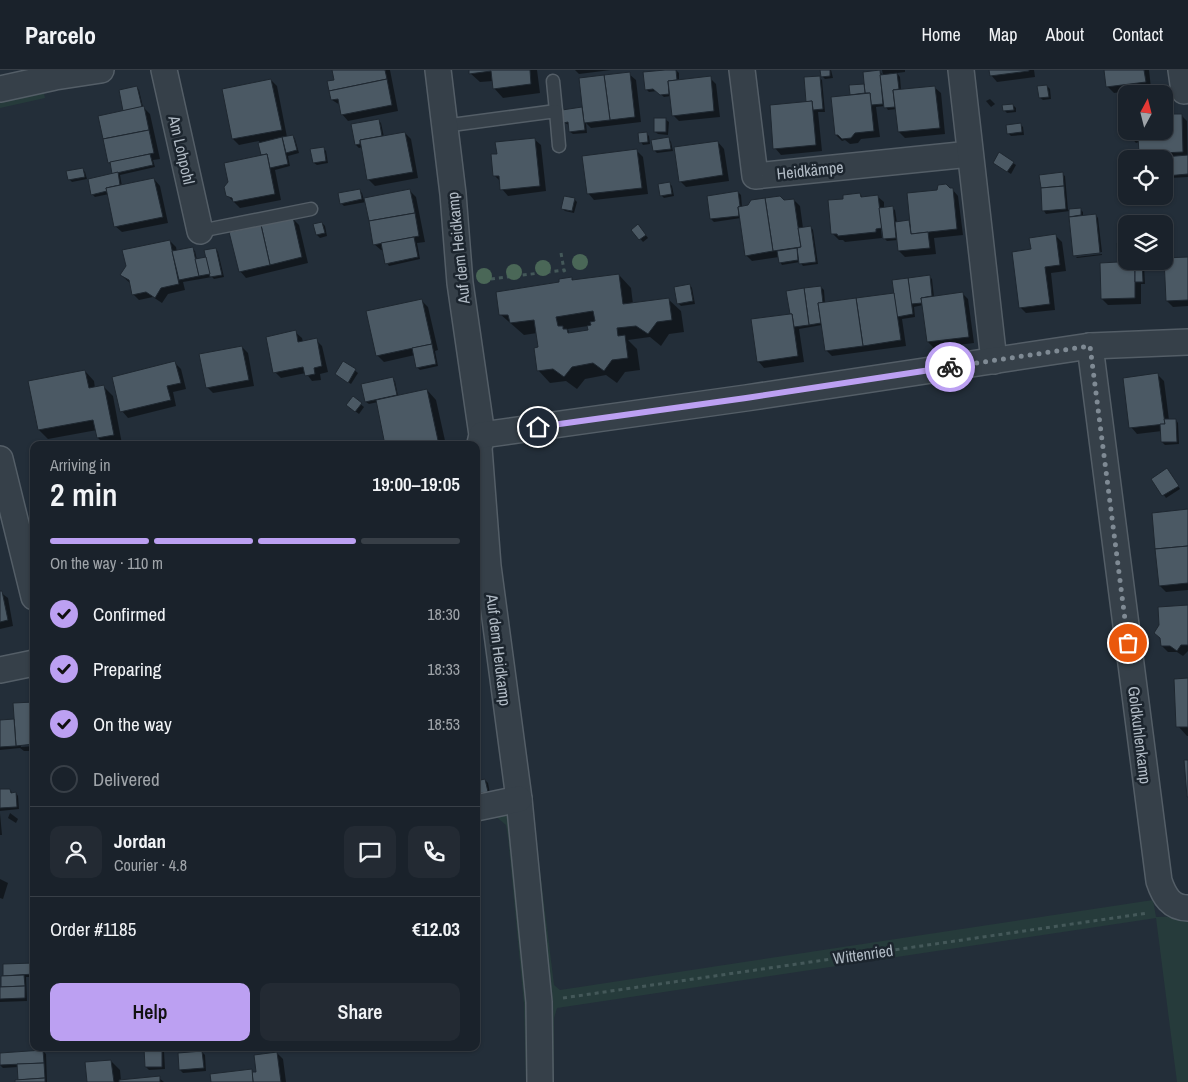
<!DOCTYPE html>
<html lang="en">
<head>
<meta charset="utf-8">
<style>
  :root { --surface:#1a222b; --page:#232a33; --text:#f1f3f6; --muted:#9fa4a9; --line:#383f47; --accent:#bca0f2 }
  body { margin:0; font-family:"Archivo Narrow",sans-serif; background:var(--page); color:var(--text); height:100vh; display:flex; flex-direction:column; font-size:19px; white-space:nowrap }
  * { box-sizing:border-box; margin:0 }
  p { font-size:16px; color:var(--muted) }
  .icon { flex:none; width:28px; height:28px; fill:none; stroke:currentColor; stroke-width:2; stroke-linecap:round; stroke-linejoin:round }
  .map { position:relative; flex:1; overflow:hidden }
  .sheet { position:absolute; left:30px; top:371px; width:450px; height:610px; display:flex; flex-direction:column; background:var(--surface); border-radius:10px; box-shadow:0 1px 4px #0004,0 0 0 1px var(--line) }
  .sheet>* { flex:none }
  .needle { width:32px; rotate:7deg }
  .tools { position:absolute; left:1118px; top:15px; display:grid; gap:10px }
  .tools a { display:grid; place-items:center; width:55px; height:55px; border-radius:10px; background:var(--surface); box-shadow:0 1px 4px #0004,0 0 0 1px var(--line); font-size:25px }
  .pin { position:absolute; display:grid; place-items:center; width:42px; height:42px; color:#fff; margin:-21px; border:2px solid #fff; border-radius:50%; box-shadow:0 1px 5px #0007 }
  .courier { position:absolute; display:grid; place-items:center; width:50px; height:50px; margin:-25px; border:4px solid #bca0f2; border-radius:50%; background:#fff; color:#222; box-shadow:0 1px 6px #0007 }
  .head em { font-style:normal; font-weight:600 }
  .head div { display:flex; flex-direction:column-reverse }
  .head { display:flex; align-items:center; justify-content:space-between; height:85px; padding:0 20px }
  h1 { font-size:32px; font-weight:600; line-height:38px }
  .bar { display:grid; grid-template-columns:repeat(4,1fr); gap:8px 5px; align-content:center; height:60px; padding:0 20px }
  .bar i { height:6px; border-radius:4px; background:var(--line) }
  .bar .on { background:var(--accent) }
  .bar p { grid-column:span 4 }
  .line { display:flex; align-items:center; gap:12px; padding:0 20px; border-top:1px solid var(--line) }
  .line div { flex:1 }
  .round { display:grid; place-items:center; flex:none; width:52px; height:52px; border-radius:10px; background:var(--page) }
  ol { padding:0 20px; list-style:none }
  li { display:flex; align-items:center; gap:15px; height:55px }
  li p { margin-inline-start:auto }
  li .icon { padding:5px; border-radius:50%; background:var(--accent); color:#111; stroke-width:4 }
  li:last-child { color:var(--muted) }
  li i { width:28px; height:28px; border:2px solid var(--line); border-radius:50% }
  .cta { display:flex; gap:10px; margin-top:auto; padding:10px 20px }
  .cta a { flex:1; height:58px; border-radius:10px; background:var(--accent); color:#111; font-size:20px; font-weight:600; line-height:58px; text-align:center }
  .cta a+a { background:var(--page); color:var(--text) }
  header { display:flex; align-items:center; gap:30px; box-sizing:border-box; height:70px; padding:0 25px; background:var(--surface); border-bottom:1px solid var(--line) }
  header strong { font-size:24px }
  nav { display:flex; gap:28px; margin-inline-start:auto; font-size:18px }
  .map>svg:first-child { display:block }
</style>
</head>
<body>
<header>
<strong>Parcelo</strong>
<nav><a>Home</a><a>Map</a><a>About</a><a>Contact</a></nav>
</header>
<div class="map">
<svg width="1188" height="1012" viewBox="0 0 1188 1012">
  <rect width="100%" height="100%" fill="#232e39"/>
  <!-- green -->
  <g fill="#263b3b">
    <polygon points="40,4 45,28 0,38 0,11"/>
    <polygon points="532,736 554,915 560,920 1153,830 1156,847 1188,846 1188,1012 1177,1012 1156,848 557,938 554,948 554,1012 526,1012 524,934 508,767 506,755 494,745"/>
  </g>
  <!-- shadow -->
  <g fill="#0007" fill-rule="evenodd">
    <polygon points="333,0 390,0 398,41 348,51 342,44 340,35 332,30 335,11"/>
    <polygon points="470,0 537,0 540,23 503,28 494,18 493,11 480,12 470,3"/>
    <polygon points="575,0 611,0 579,4"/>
    <polygon points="676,0 679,3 679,11 710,8 716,14 720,47 679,51 673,45 671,26 664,27 657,21 649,22 646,19"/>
    <polygon points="821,0 831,0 833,8 825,9 822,6"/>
    <polygon points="882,0 905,0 905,2 897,3 900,7 901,20 934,17 941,23 945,64 905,68 899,62 897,39 888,40 885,36 876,37 880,67 861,69 858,73 850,74 845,70 842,71 836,65 851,26 850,17 866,15 880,2 883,5"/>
    <polygon points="990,0 1034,0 1035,7 997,12 991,5"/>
    <polygon points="1106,0 1149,0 1151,18 1114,23 1107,16"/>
    <polygon points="629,4 636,10 641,52 591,58 586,53 587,63 573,64 570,62 569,55 565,53 582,39 584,41"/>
    <polygon points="819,7 822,10 825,42 818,42 822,81 781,85 775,78 809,33"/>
    <polygon points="271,10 277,16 287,67 293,66 295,69 299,83 288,86 290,96 275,100 281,130 240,138 227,125 263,86 259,71 239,75 233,69"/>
    <polygon points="1047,16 1050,19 1051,29 1043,30 1040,28"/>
    <polygon points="137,18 139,20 143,37 150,44 160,89 153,90 155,97 120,105 122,116 154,109 160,116 168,153 122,162 115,156 109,124 95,127 92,124 113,105 111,95 109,92 126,41"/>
    <polygon points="990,29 995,34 991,37 986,31"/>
    <polygon points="1013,35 1016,38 1016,42 1007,43 1004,40"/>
    <polygon points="1181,45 1187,51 1188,107 1170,108 1167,106 1166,89 1145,89 1140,84 1139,72 1136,73 1130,66 1164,61 1164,46"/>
    <polygon points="378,50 381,53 384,67 405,63 411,69 418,108 375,116 369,110 362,77 359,78 356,75 353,55"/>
    <polygon points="666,50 669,52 668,65 658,64 655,62"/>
    <polygon points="1020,54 1023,57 1024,65 1011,66 1009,64"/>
    <polygon points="646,63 649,66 650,74 643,75 641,72"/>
    <polygon points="534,69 541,75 546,121 508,126 502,119 501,112 494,105 498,85"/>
    <polygon points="669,69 671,72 673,81 657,83 654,80"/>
    <polygon points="718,72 724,79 729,111 686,117 680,111"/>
    <polygon points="323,78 326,81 328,93 317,95 314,93"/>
    <polygon points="637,81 643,87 648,124 594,130 588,123"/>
    <polygon points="1013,93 1016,95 1011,104 997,95"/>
    <polygon points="82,99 85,102 87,109 72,112 69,109"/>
    <polygon points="1062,104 1065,106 1068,140 1080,139 1083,142 1083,146 1096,145 1098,148 1102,182 1075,184 1075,186 1070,141 1046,144 1044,141"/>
    <polygon points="669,113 672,116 674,126 664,128 661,125"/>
    <polygon points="952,119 958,126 963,165 934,168 936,184 905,187 899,181 898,170 887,171 884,168 883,160 881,160 882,168 845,172 843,170 839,170 833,164 845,130 860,124 863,128 877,126 884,132 884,139 892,138 895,140 897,153 911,151"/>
    <polygon points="359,120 362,123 364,130 410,121 416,127 425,172 417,173 420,189 389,196 387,193 384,180 381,180 374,174 366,132 344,136 341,133"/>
    <polygon points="738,122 741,125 742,137 794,130 800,136 803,158 811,157 813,160 818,194 803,196 800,192 782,195 780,192 779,187 752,191 746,185 741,148 714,152 711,149 708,127"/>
    <polygon points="574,129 577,132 574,143 565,141 562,138"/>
    <polygon points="293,149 299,155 308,193 246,208 240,201"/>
    <polygon points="322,153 325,156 327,166 320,168 317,165 314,155"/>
    <polygon points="641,159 648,168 643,172 633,160"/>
    <polygon points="1056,166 1062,172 1066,201 1051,203 1055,240 1026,243 1020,237 1032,180"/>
    <polygon points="170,171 176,177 177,182 192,179 195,181 197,190 207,188 216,179 218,182 224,207 214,209 212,207 183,212 185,220 168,224 162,233 153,227 139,230 133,224 130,213 121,205"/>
    <polygon points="1118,174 1126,174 1126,191 1142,192 1144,195 1145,214 1141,214 1141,234 1108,235 1102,229 1119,194"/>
    <polygon points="1102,184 1102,185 1077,188 1076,187"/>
    <polygon points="1188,188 1188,236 1173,237 1167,231"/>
    <path d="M619 205 631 218 633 234 668 229 681 241 684 262 669 264 661 276 650 267 628 270 637 279 640 300 625 302 617 313 606 305 585 309 577 319 566 311 550 313 538 300 540 278 537 263 524 265 500 244 571 208 574 211ZM588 256 589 261 570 264 569 263 568 259Z"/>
    <polygon points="929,206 932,209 934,227 962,223 968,229 974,273 934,278 928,272 923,235 914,237 915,247 902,249 906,276 832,286 826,280 822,255 799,259 804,292 764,298 758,291 791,245 788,222 821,217 824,220 825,234 893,224"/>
    <polygon points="690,215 692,218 695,234 681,236 678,233"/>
    <polygon points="422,231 428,237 438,280 435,281 438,296 420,300 417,297 415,285 384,292 377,285"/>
    <polygon points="295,262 302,268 303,272 316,270 322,276 328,302 320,304 321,310 312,311 306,303 281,308 275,302"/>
    <polygon points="242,277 248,283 254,316 213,323 207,317"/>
    <polygon points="344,292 358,303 351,314 339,306"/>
    <polygon points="175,293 181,299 186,319 173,322 176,336 128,348 122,341"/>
    <polygon points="85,301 94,311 95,318 103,316 113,326 122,374 105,375 98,368 97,360 48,369 39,360"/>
    <polygon points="1158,305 1164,311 1169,350 1176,350 1178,353 1179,374 1165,375 1162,372 1162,361 1137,364 1131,357"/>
    <polygon points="392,309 395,311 398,326 427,320 436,330 446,375 387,375 378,332 369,334 366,332"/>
    <polygon points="353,328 364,337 359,344 351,338"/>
    <polygon points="1170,402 1180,419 1166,428 1153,409"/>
    <polygon points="1188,440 1188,520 1166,522 1160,516"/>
    <polygon points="0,522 8,528 13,556 0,559"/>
    <polygon points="1188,536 1188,581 1183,586 1177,582 1168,582 1162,576 1161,569"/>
    <polygon points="476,546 481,575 476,576"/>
    <polygon points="1188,609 1188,666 1187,666 1178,656"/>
    <polygon points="15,650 21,677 34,676 34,681 24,681 20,678 0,680 0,651"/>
    <polygon points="485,710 488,713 490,724 476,727 476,712"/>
    <polygon points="10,720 13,724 16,723 18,726 19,739 0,741 0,721"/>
    <polygon points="0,743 2,765 0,765"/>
    <polygon points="10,743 18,749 16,753 8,748"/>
    <polygon points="0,809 8,813 3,829 0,828"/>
    <polygon points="34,894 34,907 26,907 27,931 0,932 0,918 3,918 5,907 4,895"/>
    <polygon points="161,979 164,981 165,999 149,1000 146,997"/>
    <polygon points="43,981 46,984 47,1012 16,1012 19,1011 18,997 3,998 0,995 0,984"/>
    <polygon points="202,982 205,985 206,1001 183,1003 180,1000"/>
    <polygon points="277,983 283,989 286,1012 213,1012 251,1001 254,1003 258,1003"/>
    <polygon points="111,991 120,1000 121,1011 159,1008 164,1012 88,1012"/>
  </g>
  <!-- building -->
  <g fill="#4b5964" stroke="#1e2730" fill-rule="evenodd">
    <polygon points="332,0 385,0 387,9 329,21 327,11 334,10"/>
    <polygon points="469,0 530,0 531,14 493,19 491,1 469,4"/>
    <polygon points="665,0 676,0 677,10 668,11 669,24 660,25 653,19 645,20 643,2"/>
    <polygon points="820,0 830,0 830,6 821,7"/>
    <polygon points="880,0 883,34 871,35 870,23 865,23 863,2"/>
    <polygon points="989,0 1029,0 1029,1 990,6"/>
    <polygon points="1104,0 1144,0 1146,12 1106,17"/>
    <polygon points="630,2 635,47 610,50 604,5"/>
    <polygon points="897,3 899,19 893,20 895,37 884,38 880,5"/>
    <polygon points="604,5 610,50 584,53 579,8"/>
    <polygon points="711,6 714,41 672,46 668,11"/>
    <polygon points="820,6 823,39 813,40 812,31 806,32 804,7"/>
    <polygon points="271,9 282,60 232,69 222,19"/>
    <polygon points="387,9 392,35 341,45 338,29 331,30 329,21"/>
    <polygon points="864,14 865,23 850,25 849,15"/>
    <polygon points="1047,15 1049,27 1039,28 1037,16"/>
    <polygon points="137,16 142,37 123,41 119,20"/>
    <polygon points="935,16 940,58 898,62 893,20"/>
    <polygon points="870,23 874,61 855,63 851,68 842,69 838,65 835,65 831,27"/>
    <polygon points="812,31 816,75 773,79 770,35"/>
    <polygon points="1013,34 1014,40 1003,41 1002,35"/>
    <polygon points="144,36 149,60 103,69 98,46"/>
    <polygon points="582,37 585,60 569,62 568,52 563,53 562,40"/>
    <polygon points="1164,44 1182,44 1183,82 1139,84 1138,66 1128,67 1128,61 1164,61"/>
    <rect x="654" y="48" width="12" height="14"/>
    <polygon points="379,49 382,66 360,70 360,74 355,75 351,54"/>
    <polygon points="1021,53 1022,62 1007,64 1006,55"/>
    <polygon points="149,60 154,83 108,93 103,69"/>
    <polygon points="405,62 413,102 367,110 360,70"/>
    <polygon points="647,62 648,72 639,73 638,63"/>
    <polygon points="293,65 297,80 286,83 282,67"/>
    <polygon points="282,67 288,94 270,98 267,84 261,85 258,73"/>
    <polygon points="669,67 671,79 653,81 651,70"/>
    <polygon points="535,68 540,116 500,120 499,106 493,106 491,84 497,84 495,72"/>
    <polygon points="718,71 723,105 679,112 674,77"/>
    <polygon points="324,77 326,91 313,93 310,79"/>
    <polygon points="637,79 642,118 587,124 582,86"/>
    <polygon points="999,82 1014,92 1007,102 993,93"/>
    <polygon points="150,84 153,95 112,104 110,92"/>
    <polygon points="267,84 275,124 233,132 232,128 226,126 224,117 228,112 224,93"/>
    <polygon points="1188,85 1188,104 1166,106 1164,87"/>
    <polygon points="83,98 85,107 68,110 66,101"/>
    <polygon points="118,102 120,115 106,118 107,121 91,125 88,109"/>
    <polygon points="1063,102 1064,116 1041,118 1039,105"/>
    <polygon points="154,108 163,147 114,157 106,118"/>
    <polygon points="670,112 672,124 660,126 658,114"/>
    <polygon points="946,114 950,118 953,118 957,159 911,164 907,123 937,120 938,115"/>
    <polygon points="1064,116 1066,139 1042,141 1041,118"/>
    <polygon points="360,119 362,129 340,134 338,123"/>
    <polygon points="410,119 415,143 369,151 364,128"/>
    <polygon points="738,121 740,136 738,137 739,146 710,149 707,126"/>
    <polygon points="860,123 861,127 878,125 882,158 876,159 876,162 838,166 837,164 831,164 828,130 843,129 843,125"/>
    <polygon points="564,126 575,128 572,141 561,139"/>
    <polygon points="780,126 784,130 794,129 801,177 773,181 765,128"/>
    <polygon points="765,128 773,181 745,186 738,137 748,135 751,130"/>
    <polygon points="893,136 896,168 883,169 879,138"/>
    <polygon points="1081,138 1081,145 1069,147 1069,139"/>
    <polygon points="415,143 419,166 373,175 369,151"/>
    <polygon points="1096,144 1100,183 1073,186 1069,147"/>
    <polygon points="293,147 302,187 270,195 261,155"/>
    <polygon points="909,150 911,164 928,162 930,178 898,181 895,152"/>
    <polygon points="322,152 325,163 316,165 313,154"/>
    <polygon points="638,154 646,165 639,170 631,160"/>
    <polygon points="261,155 270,195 239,202 229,162"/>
    <polygon points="811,156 816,192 799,194 797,178 801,177 798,158"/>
    <polygon points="1056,164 1060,195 1045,197 1050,234 1019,238 1012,182 1031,179 1029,168"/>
    <polygon points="414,167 418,187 385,194 381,173"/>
    <polygon points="170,170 179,214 161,218 155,228 146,222 132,225 129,210 120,205 126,196 122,180"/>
    <polygon points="1126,172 1126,191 1135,191 1135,228 1101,229 1100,193 1118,192 1117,173"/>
    <polygon points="193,177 199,206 179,210 172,181"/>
    <polygon points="216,178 222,205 210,207 204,180"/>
    <polygon points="797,178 798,190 779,193 777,181"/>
    <polygon points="206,187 210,204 199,206 195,189"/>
    <polygon points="1188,187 1188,230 1166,231 1164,188"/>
    <polygon points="1135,191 1142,191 1143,212 1135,212"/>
    <path d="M619 204 623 234 669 228 672 250 657 252 648 264 636 256 617 258 618 266 625 265 628 288 612 290 604 301 593 293 572 297 564 307 553 299 537 301 534 278 538 277 534 250 510 253 508 245H499L496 222 559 212V209L572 207V210ZM593 241 595 251 590 252 591 255 587 256 588 260 568 263 567 259H563V256H558L556 247Z"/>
    <polygon points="930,205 932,226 921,228 922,233 911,234 908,208"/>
    <polygon points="908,208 913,244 897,247 892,210"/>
    <polygon points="690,214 693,231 677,234 674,217"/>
    <polygon points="821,216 823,233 818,233 821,253 809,255 804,218"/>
    <polygon points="804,218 809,255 794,257 792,244 790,244 786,221"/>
    <polygon points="963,222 969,267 927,272 921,228"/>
    <polygon points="894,223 901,270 863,276 856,228"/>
    <polygon points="856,228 863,276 825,281 818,233"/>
    <polygon points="422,229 432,274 376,286 366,241"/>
    <polygon points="790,244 792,244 798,286 757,292 751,249"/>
    <polygon points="296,260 298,272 317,268 322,296 314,298 315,304 305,306 303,297 273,303 266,267"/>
    <polygon points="432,274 436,294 416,298 412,278"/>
    <polygon points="242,276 249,310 206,318 199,284"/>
    <polygon points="175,291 181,313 167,316 171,330 120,342 112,307"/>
    <polygon points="343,291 356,299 348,313 335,304"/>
    <polygon points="85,300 89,318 104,315 114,365 97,368 93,350 38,360 28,311"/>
    <polygon points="1158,303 1165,354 1129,358 1123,308"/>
    <polygon points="393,307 397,325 365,332 361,314"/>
    <polygon points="427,319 439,375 403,375 402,372 385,375 376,330"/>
    <polygon points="353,326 362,333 355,342 346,335"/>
    <polygon points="1164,349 1176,349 1177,372 1161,372 1160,354 1165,354"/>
    <polygon points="1167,398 1179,416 1162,426 1151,409"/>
    <polygon points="1188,439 1188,476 1155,479 1152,443"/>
    <polygon points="1188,476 1188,513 1159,516 1155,479"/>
    <polygon points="0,521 2,521 8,550 0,552"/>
    <polygon points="1188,535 1188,575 1181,575 1177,581 1170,576 1161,576 1160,568 1154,563 1159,555 1158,537"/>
    <polygon points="1188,608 1188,657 1176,657 1174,609"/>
    <polygon points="34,632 34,674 16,676 13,633"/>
    <polygon points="14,649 16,676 0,677 0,650"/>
    <polygon points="1184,690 1188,690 1188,727 1187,727"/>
    <polygon points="485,709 488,722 476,724 476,711"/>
    <polygon points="0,719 10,719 11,723 16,722 17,737 0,738"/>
    <polygon points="34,893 34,904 3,906 3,894"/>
    <polygon points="24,905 25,916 1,917 1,906"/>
    <polygon points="25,916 25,928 0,929 0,917"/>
    <polygon points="144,978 162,978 162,997 145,997"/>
    <polygon points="43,980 44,993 0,995 0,983"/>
    <polygon points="202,981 204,998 179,1000 178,983"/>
    <polygon points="277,982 281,1012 253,1012 252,1002 256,1002 254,985"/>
    <polygon points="111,990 114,1012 87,1012 85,992"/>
    <polygon points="44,993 45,1008 18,1010 17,994"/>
    <polygon points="252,999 253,1012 211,1012 210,1004"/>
    <polygon points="160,1006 160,1012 119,1012 119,1010"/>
    <polygon points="45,1008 45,1012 15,1012 15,1010"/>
  </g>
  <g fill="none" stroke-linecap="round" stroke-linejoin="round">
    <defs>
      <g id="lane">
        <polyline points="553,11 556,41"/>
        <polyline points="444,56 556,41 559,76"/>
        <polyline points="200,161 311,139"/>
      </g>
      <g id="street">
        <polyline points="164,0 200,161"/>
        <polyline points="438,0 453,124 460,213 482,365 479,378 488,496 519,729 539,932 540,1012"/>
        <polyline points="742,0 755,106 970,84"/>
        <polyline points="961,0 994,291"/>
        <polyline points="1181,0 1184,21"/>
        <polyline points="0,19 55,7 101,0"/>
        <path d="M1090 276 1159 811C1164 826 1171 838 1188 838"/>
        <polyline points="482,365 746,328 1090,276 1188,272"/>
        <polyline points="0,389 34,527"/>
        <polyline points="0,600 34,593"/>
        <polyline points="476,738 519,729"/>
      </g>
    </defs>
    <!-- lane casing -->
    <use href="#lane" stroke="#545e67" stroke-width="15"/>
    <!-- street casing -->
    <use href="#street" stroke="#545e67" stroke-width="28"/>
    <!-- path -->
    <g stroke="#445859" stroke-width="3" stroke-dasharray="4 4" stroke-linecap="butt">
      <polyline points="561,183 564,200"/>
      <polyline points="483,210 564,200 565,202"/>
      <polyline points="563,928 1148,843"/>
    </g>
    <!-- lane -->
    <use href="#lane" stroke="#364049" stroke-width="12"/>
    <!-- street -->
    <use href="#street" stroke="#364049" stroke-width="25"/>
  </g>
  <!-- trees -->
  <g fill="#4a6757">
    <circle cx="580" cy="192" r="8"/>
    <circle cx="543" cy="198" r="8"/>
    <circle cx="514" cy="202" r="8"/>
    <circle cx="484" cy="206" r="8"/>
  </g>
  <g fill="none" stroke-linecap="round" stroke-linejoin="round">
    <!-- done -->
    <polyline stroke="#7f8a94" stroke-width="5" stroke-dasharray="0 9" points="950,297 1090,276 1128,573"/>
    <!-- route -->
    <polyline stroke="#bca0f2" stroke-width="6" points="538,357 746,328 950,297"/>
  </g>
  <g text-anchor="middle" stroke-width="5" stroke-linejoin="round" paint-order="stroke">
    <!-- street labels -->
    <g font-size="16" fill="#b1bbc5" stroke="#1c252e">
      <text transform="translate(182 80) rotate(77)" y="6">Am Lohpohl</text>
      <text transform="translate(810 100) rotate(-6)" y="6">Heidkämpe</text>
      <text transform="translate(458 178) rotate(-96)" y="6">Auf dem Heidkamp</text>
      <text transform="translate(499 580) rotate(83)" y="6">Auf dem Heidkamp</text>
      <text transform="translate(1140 665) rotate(83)" y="6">Goldkuhlenkamp</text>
      <text transform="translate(863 884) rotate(-8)" y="6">Wittenried</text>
    </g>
  </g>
</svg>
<div class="tools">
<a><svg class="needle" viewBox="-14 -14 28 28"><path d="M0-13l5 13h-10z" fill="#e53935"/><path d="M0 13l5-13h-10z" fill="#9fa4a9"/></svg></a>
<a><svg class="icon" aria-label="locate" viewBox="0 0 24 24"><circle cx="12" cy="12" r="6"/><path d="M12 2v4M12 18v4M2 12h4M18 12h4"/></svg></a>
<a><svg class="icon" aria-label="layers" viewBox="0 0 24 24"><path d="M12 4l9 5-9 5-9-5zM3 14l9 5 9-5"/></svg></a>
</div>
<div class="pin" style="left:1128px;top:573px;background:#ea580c"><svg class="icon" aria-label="bag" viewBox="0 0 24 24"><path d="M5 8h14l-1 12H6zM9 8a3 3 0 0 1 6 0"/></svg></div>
<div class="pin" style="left:538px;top:357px;background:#1f2937"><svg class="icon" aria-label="home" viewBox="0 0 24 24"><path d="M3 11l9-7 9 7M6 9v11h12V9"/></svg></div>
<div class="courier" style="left:950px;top:297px"><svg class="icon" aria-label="bike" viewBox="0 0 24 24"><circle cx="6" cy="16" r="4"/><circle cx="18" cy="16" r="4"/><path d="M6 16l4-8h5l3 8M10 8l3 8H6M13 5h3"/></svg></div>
<section class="sheet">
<div class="head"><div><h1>2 min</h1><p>Arriving in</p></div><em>19:00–19:05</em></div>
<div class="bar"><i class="on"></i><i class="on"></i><i class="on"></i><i></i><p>On the way · 110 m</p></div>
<ol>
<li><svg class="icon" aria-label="check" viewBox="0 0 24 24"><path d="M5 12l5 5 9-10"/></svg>Confirmed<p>18:30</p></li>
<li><svg class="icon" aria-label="check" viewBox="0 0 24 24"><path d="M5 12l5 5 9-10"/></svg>Preparing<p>18:33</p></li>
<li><svg class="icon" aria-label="check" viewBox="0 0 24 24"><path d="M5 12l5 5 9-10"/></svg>On the way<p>18:53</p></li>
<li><i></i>Delivered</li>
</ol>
<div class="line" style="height:90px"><a class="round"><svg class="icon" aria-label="person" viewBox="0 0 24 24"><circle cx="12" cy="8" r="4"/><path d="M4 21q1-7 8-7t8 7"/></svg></a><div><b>Jordan</b><p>Courier · 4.8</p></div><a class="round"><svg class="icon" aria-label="chat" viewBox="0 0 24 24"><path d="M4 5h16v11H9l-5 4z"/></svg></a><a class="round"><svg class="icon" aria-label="phone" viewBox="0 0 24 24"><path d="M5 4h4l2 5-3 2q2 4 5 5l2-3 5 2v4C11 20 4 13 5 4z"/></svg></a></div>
<div class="line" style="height:65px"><div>Order #1185</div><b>€12.03</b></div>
<div class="cta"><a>Help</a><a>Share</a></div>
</section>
</div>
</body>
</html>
